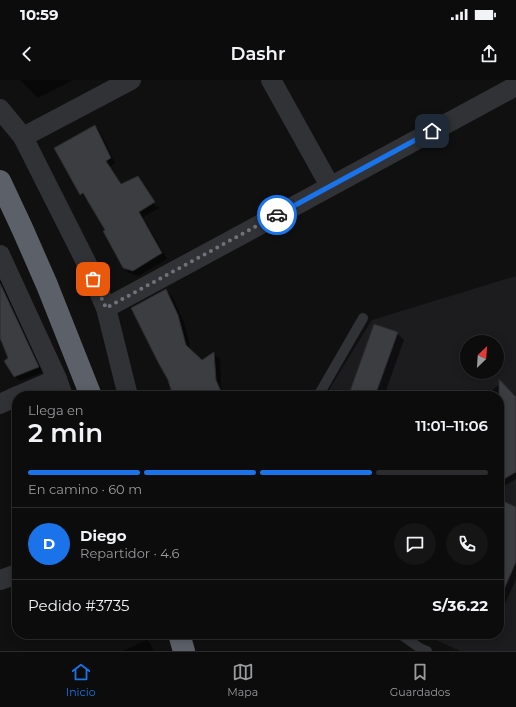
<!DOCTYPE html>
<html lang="es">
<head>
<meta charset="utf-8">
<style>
  :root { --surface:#0c0c0d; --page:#151516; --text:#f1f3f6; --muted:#9a9b9d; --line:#2c2c2e; --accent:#1a73e8 }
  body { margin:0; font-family:Montserrat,sans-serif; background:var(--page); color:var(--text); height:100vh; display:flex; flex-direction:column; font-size:15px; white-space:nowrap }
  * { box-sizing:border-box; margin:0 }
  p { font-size:13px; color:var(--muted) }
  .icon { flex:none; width:22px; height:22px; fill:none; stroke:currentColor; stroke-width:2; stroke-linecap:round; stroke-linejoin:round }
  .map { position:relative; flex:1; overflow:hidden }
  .details { position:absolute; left:12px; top:311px; width:492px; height:248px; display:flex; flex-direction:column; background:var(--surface); border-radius:16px; box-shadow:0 2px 10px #0003,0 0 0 1px var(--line) }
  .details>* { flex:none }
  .needle { width:26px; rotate:25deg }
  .controls { position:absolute; left:460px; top:255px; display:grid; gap:8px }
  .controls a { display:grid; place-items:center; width:44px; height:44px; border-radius:50%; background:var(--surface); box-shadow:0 2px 10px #0003,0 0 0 1px var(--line); font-size:20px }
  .pin { position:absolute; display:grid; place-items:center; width:34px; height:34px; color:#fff; margin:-17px; border-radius:8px; box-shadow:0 2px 6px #0006 }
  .courier { position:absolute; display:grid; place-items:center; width:40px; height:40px; margin:-20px; border:3px solid #1a73e8; border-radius:50%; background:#fff; color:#222; box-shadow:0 1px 5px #0007 }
  .headline em { font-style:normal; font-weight:600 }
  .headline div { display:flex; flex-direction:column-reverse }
  .headline { display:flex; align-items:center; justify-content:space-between; height:68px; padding:0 16px }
  h1 { font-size:26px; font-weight:600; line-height:30px }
  .bar { display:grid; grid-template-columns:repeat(4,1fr); gap:6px 4px; align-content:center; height:48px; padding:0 16px }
  .bar i { height:5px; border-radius:3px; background:var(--line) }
  .bar .active { background:var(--accent) }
  .bar p { grid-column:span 4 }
  .line { display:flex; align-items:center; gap:10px; padding:0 16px; border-top:1px solid var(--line) }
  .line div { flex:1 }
  .round { display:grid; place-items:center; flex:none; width:42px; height:42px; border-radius:21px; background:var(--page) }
  .status { display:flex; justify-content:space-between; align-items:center; height:28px; padding:0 20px; background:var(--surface); direction:ltr }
  .status svg { height:11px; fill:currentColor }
  header { display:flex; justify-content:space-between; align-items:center; height:52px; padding:0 16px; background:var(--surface); font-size:18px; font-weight:600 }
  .menu { display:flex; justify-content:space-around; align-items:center; height:56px; border-top:1px solid var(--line); background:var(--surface); font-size:11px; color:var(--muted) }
  .menu a { display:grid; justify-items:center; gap:2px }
  .menu .active { color:var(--accent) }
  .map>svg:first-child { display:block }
</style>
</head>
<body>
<div class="status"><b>10:59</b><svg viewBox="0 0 49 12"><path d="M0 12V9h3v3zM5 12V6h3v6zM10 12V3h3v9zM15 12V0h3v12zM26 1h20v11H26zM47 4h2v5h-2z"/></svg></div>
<header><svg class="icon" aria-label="back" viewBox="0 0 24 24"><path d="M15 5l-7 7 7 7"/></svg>Dashr<svg class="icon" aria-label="share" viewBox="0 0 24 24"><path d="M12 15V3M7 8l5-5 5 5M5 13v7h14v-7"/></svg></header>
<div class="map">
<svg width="516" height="571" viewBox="0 0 516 571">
  <rect width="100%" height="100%" fill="#101011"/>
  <!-- built -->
  <path fill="#1c1c1e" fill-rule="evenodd" d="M516 196V571H460L423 554H499V316H325L372 240ZM467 262H497V292H467Z"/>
  <!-- shadow -->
  <g fill="#0007">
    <polygon points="20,0 73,0 38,18"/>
    <polygon points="95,46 100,51 115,83 110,87 122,104 138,97 142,101 140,101 156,127 158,126 159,128 143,137 167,179 138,196 129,193 124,187 106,150 88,119 86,119 81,114 55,68"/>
    <polygon points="0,198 43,292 20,301 14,296 10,279 0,255"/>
    <polygon points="166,210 172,216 184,242 191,271 201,281 214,274 220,279 221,307 225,316 174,316"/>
    <polygon points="397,253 404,260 384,316 357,316 351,310"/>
    <polygon points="501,303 516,318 516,399 504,406 499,401 499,316 485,316"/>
    <polygon points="499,420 516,429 516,499 504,526 499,523"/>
    <polygon points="147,560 151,565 154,571 123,571"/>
  </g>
  <!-- building -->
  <g fill="#3c3d41" stroke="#2a2a2d">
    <polygon points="95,45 111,78 106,81 121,104 138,96 155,122 139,132 162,173 133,191 123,188 103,151 105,150 83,113 80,115 54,68"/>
    <polygon points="0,203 39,287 14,297 4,281 8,278 0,258"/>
    <polygon points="166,209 178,235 186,265 202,280 214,272 216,300 223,316 173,316 168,300 158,282 131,228"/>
    <polygon points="374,244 398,252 375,316 365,316 350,311"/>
    <polygon points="499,299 516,317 516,392 499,402"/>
    <polygon points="499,419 516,427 516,482 499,521"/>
  </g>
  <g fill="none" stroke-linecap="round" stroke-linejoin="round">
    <!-- lane -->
    <g stroke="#313236" stroke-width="10">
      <polyline points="318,316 363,238"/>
      <polyline points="400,554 420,568 427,571"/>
    </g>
    <!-- street -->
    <g stroke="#313236" stroke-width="20">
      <polyline points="271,0 330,106"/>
      <polyline points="0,29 23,57 87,184 106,228 128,316"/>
      <polyline points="23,57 131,0"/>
      <polyline points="0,175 57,299 63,316"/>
      <polyline points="106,228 516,6"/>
      <polyline points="18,316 57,299"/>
      <polyline points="0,324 17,316"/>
      <polyline points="0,500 17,494"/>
    </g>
    <!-- highway -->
    <g stroke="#5c6068" stroke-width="22">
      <polyline points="0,101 22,148 47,205 91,316"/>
      <polyline points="179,554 184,571"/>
    </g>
  </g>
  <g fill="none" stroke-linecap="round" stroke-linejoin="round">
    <!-- done -->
    <polyline stroke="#6e727a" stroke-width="4" stroke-dasharray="0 7.2" points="93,199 106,228 277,135"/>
    <!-- route -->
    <polyline stroke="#1a73e8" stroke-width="5" points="277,135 432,51"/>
  </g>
</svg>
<div class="controls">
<a><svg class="needle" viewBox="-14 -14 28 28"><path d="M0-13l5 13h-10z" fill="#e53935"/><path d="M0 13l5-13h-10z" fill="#9a9b9d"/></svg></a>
</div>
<div class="pin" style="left:93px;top:199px;background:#ea580c"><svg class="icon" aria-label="bag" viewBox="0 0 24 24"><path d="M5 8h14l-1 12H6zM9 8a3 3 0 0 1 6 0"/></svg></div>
<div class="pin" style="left:432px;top:51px;background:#1f2937"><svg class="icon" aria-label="home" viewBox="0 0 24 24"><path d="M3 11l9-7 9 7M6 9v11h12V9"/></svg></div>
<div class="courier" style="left:277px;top:135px"><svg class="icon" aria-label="car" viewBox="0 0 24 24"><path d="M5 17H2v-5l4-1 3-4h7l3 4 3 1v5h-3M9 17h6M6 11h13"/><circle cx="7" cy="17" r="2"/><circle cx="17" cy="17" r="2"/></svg></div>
<section class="details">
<div class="headline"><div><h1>2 min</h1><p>Llega en</p></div><em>11:01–11:06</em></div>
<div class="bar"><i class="active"></i><i class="active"></i><i class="active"></i><i></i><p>En camino · 60 m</p></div>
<div class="line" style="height:72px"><b class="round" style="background:var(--accent);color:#fff">D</b><div><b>Diego</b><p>Repartidor · 4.6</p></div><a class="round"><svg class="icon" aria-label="chat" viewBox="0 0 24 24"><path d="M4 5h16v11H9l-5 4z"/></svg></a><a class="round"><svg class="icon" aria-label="phone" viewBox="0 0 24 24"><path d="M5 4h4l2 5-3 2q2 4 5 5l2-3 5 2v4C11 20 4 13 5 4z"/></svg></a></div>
<div class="line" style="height:52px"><div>Pedido #3735</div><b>S/36.22</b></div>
</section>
</div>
<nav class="menu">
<a class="active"><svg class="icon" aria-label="home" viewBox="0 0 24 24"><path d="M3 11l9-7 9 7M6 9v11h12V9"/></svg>Inicio</a>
<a><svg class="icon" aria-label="map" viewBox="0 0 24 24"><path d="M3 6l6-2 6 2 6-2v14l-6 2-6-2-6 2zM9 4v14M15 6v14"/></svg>Mapa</a>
<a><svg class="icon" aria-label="saved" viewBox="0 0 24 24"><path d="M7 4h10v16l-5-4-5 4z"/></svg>Guardados</a>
</nav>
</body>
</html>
